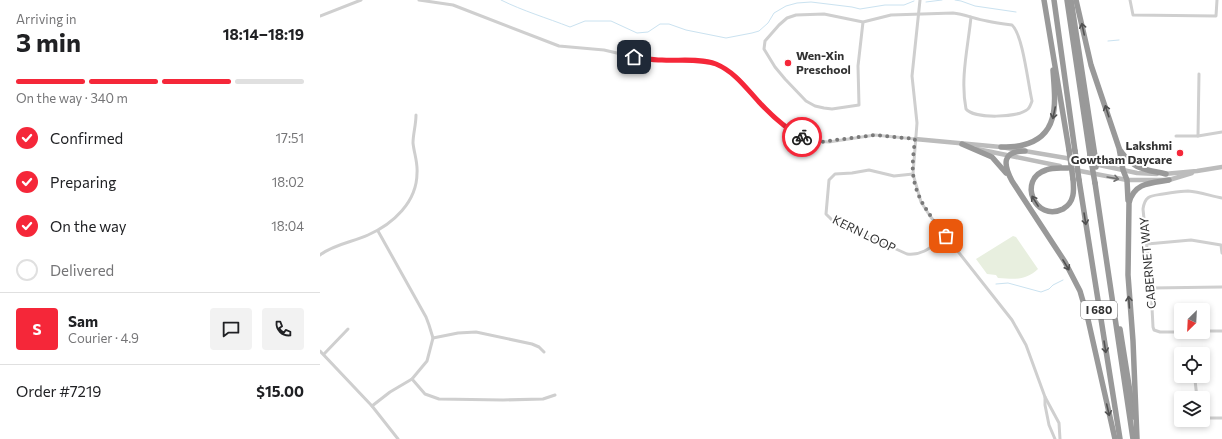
<!DOCTYPE html>
<html lang="en">
<head>
<meta charset="utf-8">
<style>
  :root { --surface:#fff; --page:#f2f2f2; --text:#202124; --muted:#757577; --line:#e0e0e0; --accent:#f52739 }
  body { margin:0; font-family:Commissioner,sans-serif; background:var(--page); color:var(--text); height:100vh; display:flex; flex-direction:column; font-size:15px; white-space:nowrap }
  * { box-sizing:border-box; margin:0 }
  p { font-size:13px; color:var(--muted) }
  .icon { flex:none; width:22px; height:22px; fill:none; stroke:currentColor; stroke-width:2; stroke-linecap:round; stroke-linejoin:round }
  .map { position:relative; flex:1; overflow:hidden }
  .panel { display:flex; flex-direction:column; background:var(--surface); width:320px }
  .panel>* { flex:none }
  .needle { width:26px; rotate:204deg }
  .fabs { position:absolute; left:854px; top:303px; display:grid; gap:8px }
  .fabs a { display:grid; place-items:center; width:36px; height:36px; border-radius:4px; background:var(--surface); box-shadow:0 2px 6px #0003; font-size:20px }
  .pin { position:absolute; display:grid; place-items:center; width:34px; height:34px; color:#fff; margin:-17px; border-radius:8px; box-shadow:0 2px 6px #0006 }
  .courier { position:absolute; display:grid; place-items:center; width:40px; height:40px; margin:-20px; border:3px solid #f52739; border-radius:50%; background:#fff; color:#222; box-shadow:0 1px 5px #0007 }
  .summary em { font-style:normal; font-weight:700 }
  .summary div { display:flex; flex-direction:column-reverse }
  .summary { display:flex; align-items:center; justify-content:space-between; height:68px; padding:0 16px }
  h1 { font-size:26px; font-weight:700; line-height:30px }
  .bar { display:grid; grid-template-columns:repeat(4,1fr); gap:6px 4px; align-content:center; height:48px; padding:0 16px }
  .bar i { height:5px; border-radius:3px; background:var(--line) }
  .bar .selected { background:var(--accent) }
  .bar p { grid-column:span 4 }
  .line { display:flex; align-items:center; gap:10px; padding:0 16px; border-top:1px solid var(--line) }
  .line div { flex:1 }
  .round { display:grid; place-items:center; flex:none; width:42px; height:42px; border-radius:4px; background:var(--page) }
  ol { padding:0 16px; list-style:none }
  li { display:flex; align-items:center; gap:12px; height:44px }
  li p { margin-inline-start:auto }
  li .icon { padding:4px; border-radius:50%; background:var(--accent); color:#fff; stroke-width:4 }
  li:last-child { color:var(--muted) }
  li i { width:22px; height:22px; border:2px solid var(--line); border-radius:50% }
  main { display:flex; flex:1; min-height:0 }
  .map>svg:first-child { display:block }
</style>
</head>
<body>
<main>
<section class="panel">
<div class="summary"><div><h1>3 min</h1><p>Arriving in</p></div><em>18:14–18:19</em></div>
<div class="bar"><i class="selected"></i><i class="selected"></i><i class="selected"></i><i></i><p>On the way · 340 m</p></div>
<ol>
<li><svg class="icon" aria-label="check" viewBox="0 0 24 24"><path d="M5 12l5 5 9-10"/></svg>Confirmed<p>17:51</p></li>
<li><svg class="icon" aria-label="check" viewBox="0 0 24 24"><path d="M5 12l5 5 9-10"/></svg>Preparing<p>18:02</p></li>
<li><svg class="icon" aria-label="check" viewBox="0 0 24 24"><path d="M5 12l5 5 9-10"/></svg>On the way<p>18:04</p></li>
<li><i></i>Delivered</li>
</ol>
<div class="line" style="height:72px"><b class="round" style="background:var(--accent);color:#fff">S</b><div><b>Sam</b><p>Courier · 4.9</p></div><a class="round"><svg class="icon" aria-label="chat" viewBox="0 0 24 24"><path d="M4 5h16v11H9l-5 4z"/></svg></a><a class="round"><svg class="icon" aria-label="phone" viewBox="0 0 24 24"><path d="M5 4h4l2 5-3 2q2 4 5 5l2-3 5 2v4C11 20 4 13 5 4z"/></svg></a></div>
<div class="line" style="height:52px"><div>Order #7219</div><b>$15.00</b></div>
</section>
<div class="map">
<svg width="902" height="439" viewBox="0 0 902 439">
  <rect width="100%" height="100%" fill="#fff"/>
  <!-- green -->
  <path fill="#e8efdf" d="M693 236 696 237 718 269C705 281 695 279 678 278L676 275 667 274 656 259Z"/>
  <g fill="none" stroke-linecap="round" stroke-linejoin="round">
    <!-- stream -->
    <g stroke="#cae2f0" stroke-width="1">
      <path d="M181 0C203 11 227 18 250 27L265 21H291L317 33 328 32 340 24H349L366 30 406 38 432 33 439 31 448 23 454 13 466 6 477 3 491 2 532 7 540 9 565 5H584L594 1"/>
      <polyline points="635,0 641,1 655,6 696,12"/>
      <polyline points="606,2 622,0"/>
      <polyline points="788,41 799,40"/>
      <polyline points="676,284 688,283 721,292 729,289 733,285 743,280"/>
    </g>
    <!-- street -->
    <g stroke="#cfcfcf" stroke-width="3">
      <polyline points="99,0 133,5 239,46 284,50 314,57 340,60 377,61 395,64 407,70 420,80 440,103 466,128 484,138 494,141 509,142 555,135 595,139"/>
      <polyline points="600,0 592,76 597,123 593,174 601,202 610,216 692,320 706,345 725,397 739,423 740,439"/>
      <polyline points="810,0 813,15 896,16 897,0"/>
      <polyline points="0,16 41,0"/>
      <path d="M543 22 538 66 539 105 512 109 504 108 495 106 486 101 465 79 455 67 444 49 445 41 459 25 467 18 476 15 504 14 543 22 571 15 633 13C644 14 655 19 667 21 675 23 683 24 692 25 703 35 708 84 712 101 711 104 710 107 708 109 698 118 654 119 646 109 640 79 648 47 651 17"/>
      <polyline points="856,136 878,136 902,132"/>
      <polyline points="878,136 879,74"/>
      <path d="M593 174 574 176 549 170 532 173 515 174 509 180 506 214 512 220 587 254C604 256 613 245 625 236"/>
      <polyline points="827,244 871,240 901,245 902,253"/>
      <path d="M0 255C14 244 33 242 48 235 73 224 97 202 97 173 98 163 94 153 93 143 93 134 96 125 96 115"/>
      <polyline points="831,288 902,287"/>
      <polyline points="883,331 902,331"/>
      <path d="M861 332H840L834 330 833 327 831 288 823 209C825 195 831 196 843 194 851 193 860 191 868 191 880 192 891 196 902 198"/>
      <polyline points="113,338 138,333 156,332 212,344 219,347 224,352"/>
      <polyline points="0,351 52,406 78,439"/>
      <polyline points="4,354 28,329"/>
      <polyline points="92,379 105,394 119,399 183,400 223,399 235,395"/>
      <polyline points="875,380 877,398"/>
      <polyline points="725,397 725,405 729,425 735,439"/>
      <polyline points="52,406 70,392 92,379 107,361 113,338 109,325 106,317 58,231"/>
      <polyline points="883,416 886,418 902,418"/>
    </g>
    <!-- secondary -->
    <g stroke="#bcbcbc" stroke-width="4.5">
      <polyline points="595,139 681,147 746,158 817,173 837,174"/>
      <polyline points="657,149 740,166"/>
      <polyline points="755,170 807,180 849,180 872,173"/>
      <polyline points="844,174 877,171 902,167"/>
    </g>
    <!-- highway -->
    <g stroke="#999" stroke-width="5.5">
      <polyline points="724,0 749,150"/>
      <polyline points="734,0 755,151"/>
      <polyline points="747,0 770,155"/>
      <polyline points="751,0 775,156"/>
      <polyline points="756,0 771,65 799,148 803,170 807,180 808,200"/>
      <polyline points="642,144 672,157 686,173"/>
      <path d="M681 147C688 147 696 147 703 145 741 136 735 100 733 70"/>
      <path d="M800 150C814 170 824 169 846 174"/>
      <path d="M705 151C682 151 683 164 692 181L745 262 760 291 767 315 795 439"/>
      <path d="M748 168C741 168 733 167 726 170 697 179 715 223 743 209 755 202 754 190 753 179"/>
      <polyline points="759,180 800,439"/>
      <polyline points="775,183 813,439"/>
      <polyline points="800,329 814,417"/>
      <path d="M817 439 813 341 808 275 809 203C814 182 832 183 849 180"/>
    </g>
    <!-- highway-bridge -->
    <g stroke="#999" stroke-width="5.5">
      <polyline points="749,150 753,179"/>
      <polyline points="755,151 759,180"/>
      <polyline points="770,155 775,183"/>
      <polyline points="775,156 776,167"/>
    </g>
  </g>
  <!-- one-way arrows -->
  <defs><path id="oneway-shaft" d="M-6 0H5M1.5-3L5.5 0L1.5 3" fill="none" stroke-width="1.6" stroke-linecap="round" stroke-linejoin="round"/></defs>
  <g stroke="#515151">
    <use href="#oneway-shaft" transform="translate(763 29) rotate(-102)"/>
    <use href="#oneway-shaft" transform="translate(787 111) rotate(-108)"/>
    <use href="#oneway-shaft" transform="translate(734 113) rotate(102)"/>
    <use href="#oneway-shaft" transform="translate(715 201) rotate(-122)"/>
    <use href="#oneway-shaft" transform="translate(765 219) rotate(81)"/>
    <use href="#oneway-shaft" transform="translate(746 265) rotate(59)"/>
    <use href="#oneway-shaft" transform="translate(809 302) rotate(-94)"/>
    <use href="#oneway-shaft" transform="translate(785 347) rotate(81)"/>
    <use href="#oneway-shaft" transform="translate(788 410) rotate(77)"/>
  </g>
  <use stroke="#707070" href="#oneway-shaft" transform="translate(793 178) rotate(10)"/>
  <g fill="none" stroke-linecap="round" stroke-linejoin="round">
    <!-- done -->
    <path stroke="#7a7a7a" stroke-width="4" stroke-dasharray="0 7.2" d="M482 137 500 142 555 135 595 139C594 150 592 162 593 173 595 198 611 217 626 236"/>
    <!-- route -->
    <path stroke="#f52739" stroke-width="5" d="M314 57C323 58 332 60 342 60 359 61 380 58 396 64 415 72 426 88 439 102 452 116 466 129 482 137"/>
  </g>
  <!-- markers -->
  <g fill="#f52739" stroke="#fff" stroke-width="1.5">
    <circle cx="468" cy="63" r="4"/>
    <circle cx="860" cy="153" r="4"/>
  </g>
  <g text-anchor="middle" stroke-width="4" stroke-linejoin="round" paint-order="stroke">
    <!-- shield labels -->
    <rect fill="#fff" stroke="#707070" stroke-width="1" x="761" y="301" width="36" height="18" rx="3"/>
    <g font-size="11" font-weight="bold" fill="#323232">
      <text x="779" y="314">I 680</text>
    </g>
    <!-- poi labels -->
    <g font-size="12" font-weight="bold" fill="#323232" stroke="#fff" text-anchor="start">
      <text x="476" y="60">Wen-Xin<tspan x="476" dy="14">Preschool</tspan></text>
      <text x="852" y="150" text-anchor="end">Lakshmi<tspan x="852" dy="14">Gowtham Daycare</tspan></text>
    </g>
    <!-- street labels -->
    <g font-size="12" fill="#323232" stroke="#fff">
      <text transform="translate(544 234) rotate(26)" y="4">KERN LOOP</text>
      <text transform="translate(828 263) rotate(-95)" y="4">CABERNET WAY</text>
    </g>
  </g>
</svg>
<div class="fabs">
<a><svg class="needle" viewBox="-14 -14 28 28"><path d="M0-13l5 13h-10z" fill="#e53935"/><path d="M0 13l5-13h-10z" fill="#757577"/></svg></a>
<a><svg class="icon" aria-label="locate" viewBox="0 0 24 24"><circle cx="12" cy="12" r="6"/><path d="M12 2v4M12 18v4M2 12h4M18 12h4"/></svg></a>
<a><svg class="icon" aria-label="layers" viewBox="0 0 24 24"><path d="M12 4l9 5-9 5-9-5zM3 14l9 5 9-5"/></svg></a>
</div>
<div class="pin" style="left:626px;top:236px;background:#ea580c"><svg class="icon" aria-label="bag" viewBox="0 0 24 24"><path d="M5 8h14l-1 12H6zM9 8a3 3 0 0 1 6 0"/></svg></div>
<div class="pin" style="left:314px;top:57px;background:#1f2937"><svg class="icon" aria-label="home" viewBox="0 0 24 24"><path d="M3 11l9-7 9 7M6 9v11h12V9"/></svg></div>
<div class="courier" style="left:482px;top:137px"><svg class="icon" aria-label="bike" viewBox="0 0 24 24"><circle cx="6" cy="16" r="4"/><circle cx="18" cy="16" r="4"/><path d="M6 16l4-8h5l3 8M10 8l3 8H6M13 5h3"/></svg></div>
</div>
</main>
</body>
</html>
